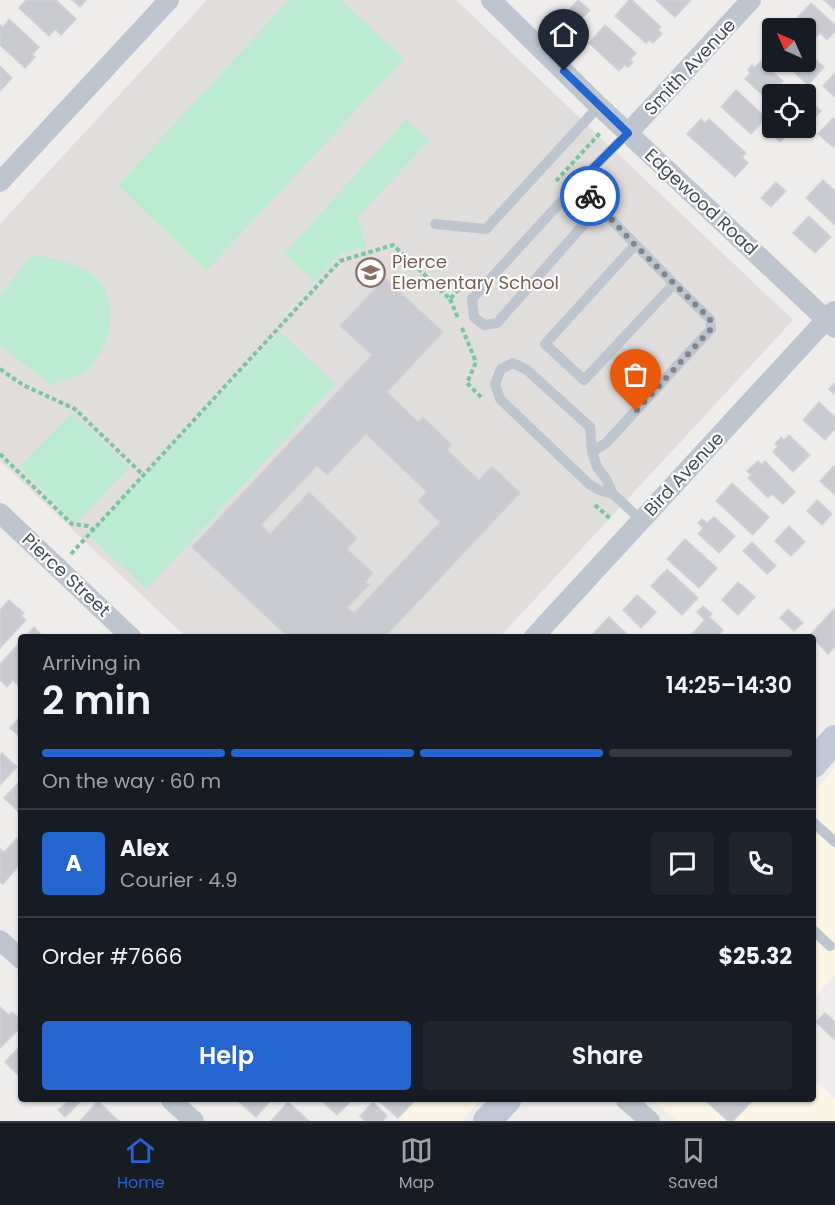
<!DOCTYPE html>
<html lang="en">
<head>
<meta charset="utf-8">
<style>
  :root { --surface:#171b24; --page:#20242c; --text:#f1f3f6; --muted:#9ea1a6; --line:#363941; --accent:#2465d0 }
  body { margin:0; font-family:Poppins,sans-serif; background:var(--page); color:var(--text); height:100vh; display:flex; flex-direction:column; font-size:22px; white-space:nowrap }
  * { box-sizing:border-box; margin:0 }
  p { font-size:20px; color:var(--muted) }
  .icon { flex:none; width:33px; height:33px; fill:none; stroke:currentColor; stroke-width:2; stroke-linecap:round; stroke-linejoin:round }
  .map { position:relative; flex:1; overflow:hidden }
  .details { position:absolute; left:18px; top:634px; width:798px; height:468px; display:flex; flex-direction:column; background:var(--surface); border-radius:6px; box-shadow:0 2px 4px #0004 }
  .details>* { flex:none }
  .needle { width:39px; rotate:315deg }
  .buttons { position:absolute; left:762px; top:18px; display:grid; gap:12px }
  .buttons a { display:grid; place-items:center; width:54px; height:54px; border-radius:6px; background:var(--surface); box-shadow:0 2px 4px #0004; font-size:30px }
  .pin { position:absolute; display:grid; place-items:center; width:51px; height:51px; color:#fff; margin:-62px -26px; border-radius:50% 50% 50% 0; rotate:-45deg; box-shadow:0 0 6px #0007 }
  .pin .icon { rotate:45deg }
  .courier { position:absolute; display:grid; place-items:center; width:60px; height:60px; margin:-30px; border:4px solid #2465d0; border-radius:50%; background:#fff; color:#222; box-shadow:0 2px 8px #0007 }
  .headline em { font-style:normal; font-weight:600 }
  .headline div { display:flex; flex-direction:column-reverse }
  .headline { display:flex; align-items:center; justify-content:space-between; height:102px; padding:0 24px }
  h1 { font-size:39px; font-weight:600; line-height:45px }
  .bar { display:grid; grid-template-columns:repeat(4,1fr); gap:9px 6px; align-content:center; height:72px; padding:0 24px }
  .bar i { height:8px; border-radius:4px; background:var(--line) }
  .bar .current { background:var(--accent) }
  .bar p { grid-column:span 4 }
  .line { display:flex; align-items:center; gap:15px; padding:0 24px; border-top:2px solid var(--line) }
  .line div { flex:1 }
  .round { display:grid; place-items:center; flex:none; width:63px; height:63px; border-radius:6px; background:var(--page) }
  .button { display:flex; gap:12px; margin-top:auto; padding:12px 24px }
  .button a { flex:1; height:69px; border-radius:6px; background:var(--accent); color:#fff; font-size:24px; font-weight:600; line-height:69px; text-align:center }
  .button a+a { background:var(--page); color:var(--text) }
  .menu { display:flex; justify-content:space-around; align-items:center; height:84px; border-top:2px solid var(--line); background:var(--surface); font-size:16px; color:var(--muted) }
  .menu a { display:grid; justify-items:center; gap:3px }
  .menu .current { color:var(--accent) }
  .map>svg:first-child { display:block }
</style>
</head>
<body>
<div class="map">
<svg width="835" height="1121" viewBox="0 0 835 1121">
  <rect width="100%" height="100%" fill="#efecec"/>
  <!-- commercial -->
  <g fill="#faf5e5">
    <polygon points="835,768 835,975 813,999 813,793"/>
    <polygon points="813,1079 835,1099 835,1121 676,1121 654,1100 813,1100"/>
    <polygon points="377,1100 480,1100 462,1121 400,1121"/>
  </g>
  <!-- education -->
  <polygon fill="#e0dddd" points="207,0 456,0 793,320 500,637 186,637 0,461 0,224"/>
  <!-- green -->
  <g fill="#bcebd1">
    <polygon points="289,0 341,0 404,59 206,271 118,185"/>
    <polygon points="406,119 429,140 358,217 366,248 340,253 315,282 284,254"/>
    <path d="M32 255C55 258 89 264 103 286 105 289 106 295 108 299 116 326 104 356 82 373 74 379 60 381 51 385L0 345V295Z"/>
    <polygon points="280,332 336,384 147,589 89,535"/>
    <polygon points="72,413 129,467 78,521 74,522 19,467"/>
  </g>
  <!-- building -->
  <g fill="#cacbd1" stroke="#d0d2d7" stroke-width="1.5" fill-rule="evenodd">
    <polygon points="26,0 56,0 76,19 61,35 55,29 49,36 19,8"/>
    <polygon points="72,0 86,0 80,7"/>
    <polygon points="578,0 590,10 576,24 565,14"/>
    <polygon points="629,0 632,0 661,27 658,30 662,34 653,43 649,40 646,43 615,16"/>
    <polygon points="656,0 691,0 675,17"/>
    <polygon points="824,0 835,0 835,10"/>
    <polygon points="811,3 835,25 835,31 827,40 820,33 813,40 806,33 806,28 800,28 793,22"/>
    <polygon points="9,19 39,47 32,55 35,57 25,68 0,45 0,25 3,27"/>
    <polygon points="605,25 636,53 630,60 633,62 628,67 625,65 619,71 589,43"/>
    <polygon points="806,50 824,67 808,85 783,62 806,62"/>
    <polygon points="761,61 783,81 767,99 745,79 750,73 748,70 752,65 754,68"/>
    <polygon points="0,66 12,78 0,91"/>
    <polygon points="835,73 835,97 823,86"/>
    <polygon points="736,90 766,118 751,134 721,107"/>
    <polygon points="806,97 821,111 806,127"/>
    <polygon points="833,118 835,120 835,145 833,147 818,134"/>
    <polygon points="701,119 705,123 709,119 746,153 742,157 748,163 735,177 687,134"/>
    <polygon points="772,123 772,128 785,128 790,132 780,142 766,130"/>
    <polygon points="823,180 835,191 835,225 806,198"/>
    <polygon points="776,182 786,191 771,207 761,198"/>
    <polygon points="809,216 831,237 815,253 793,233"/>
    <path d="M385 278 443 332 387 392 418 422 423 417 452 445 447 450 479 480 492 466 520 493 384 638H289L192 547 372 355 340 326ZM366 434 427 492 418 501 440 522 354 613 347 608 369 585 365 582 373 573 347 549 357 538 309 492 270 534 261 525 317 466 327 475Z"/>
    <polygon points="835,383 835,395 829,389"/>
    <polygon points="819,402 835,417 835,429 825,440 803,420"/>
    <polygon points="789,435 810,455 793,472 773,452 778,446 775,444 781,437 784,440"/>
    <polygon points="758,461 762,465 765,461 795,492 783,504 772,494 768,498 748,478 751,475 747,471"/>
    <polygon points="834,466 835,466 835,495 820,481"/>
    <polygon points="732,483 769,517 753,535 716,501"/>
    <polygon points="817,500 832,514 822,525 807,511"/>
    <polygon points="714,517 735,536 719,553 698,534 703,528 698,523 702,519 707,523"/>
    <polygon points="789,526 805,542 791,556 775,541"/>
    <polygon points="685,539 717,568 699,588 667,559"/>
    <polygon points="752,542 776,566 767,574 743,551"/>
    <polygon points="667,569 698,598 682,615 651,586"/>
    <polygon points="738,582 755,597 738,615 722,600"/>
    <polygon points="637,595 656,612 641,628 623,610"/>
    <polygon points="9,600 24,613 21,616 26,620 0,648 0,610"/>
    <polygon points="703,606 712,614 709,617 723,630 716,638 695,638 692,634 705,620 697,612"/>
    <polygon points="788,609 803,623 794,631 780,618"/>
    <polygon points="834,609 835,646 828,654 813,638 809,636"/>
    <polygon points="609,617 631,638 596,638 593,634"/>
    <polygon points="34,627 44,638 24,638"/>
    <polygon points="21,641 21,688 13,680 7,687 0,680 0,664"/>
    <polygon points="21,716 21,738 10,728"/>
    <polygon points="2,753 17,767 1,784 0,755"/>
    <polygon points="21,780 21,814 4,798"/>
    <polygon points="17,838 21,841 21,863 3,884 0,882 0,849 4,852"/>
    <polygon points="0,1007 9,1015 12,1012 20,1019 17,1023 21,1027 0,1048"/>
    <polygon points="825,1013 835,1022 834,1039 816,1022"/>
    <polygon points="21,1045 21,1076 20,1077 5,1062"/>
    <polygon points="65,1100 82,1100 65,1117 58,1110 67,1102"/>
    <polygon points="237,1100 271,1100 256,1117"/>
    <polygon points="321,1100 352,1100 337,1115"/>
    <polygon points="378,1100 415,1100 398,1118"/>
    <polygon points="705,1100 753,1100 733,1121 728,1121"/>
    <polygon points="98,1101 113,1116 119,1121 80,1121"/>
    <polygon points="288,1102 309,1121 271,1121"/>
    <polygon points="373,1102 387,1116 382,1121 365,1121 360,1116"/>
  </g>
  <g fill="none" stroke-linecap="round" stroke-linejoin="round">
    <!-- path -->
    <g stroke="#77c6a4" stroke-width="4" stroke-dasharray="4.5 3" stroke-linecap="butt">
      <polyline points="556,181 600,133"/>
      <polyline points="450,299 458,318"/>
      <polyline points="462,328 476,362 467,383 483,399"/>
      <polyline points="0,369 23,385 75,409 144,476"/>
      <polyline points="0,454 72,524 88,526 94,530"/>
      <polyline points="595,505 612,520"/>
      <polyline points="71,554 340,261 393,245 450,299 459,289"/>
    </g>
    <!-- service -->
    <g stroke="#bec5ce" stroke-width="10">
      <polyline points="578,183 599,207 497,323 484,325 474,317 472,299 578,183 628,133"/>
      <polyline points="599,207 674,284 584,380 545,344 635,245"/>
      <polyline points="435,224 486,229 599,106"/>
      <polyline points="592,452 606,443 711,329 710,319 674,284"/>
      <polyline points="613,494 599,490 589,484 500,399 495,384 501,369 513,363 527,370 590,427 592,452 597,467 606,479 613,494 641,520"/>
      <polyline points="813,822 835,842"/>
      <polyline points="813,930 830,946"/>
    </g>
    <!-- minor -->
    <g stroke="#bec5ce" stroke-width="20">
      <polyline points="491,0 599,106 835,328"/>
      <polyline points="628,133 751,0"/>
      <polyline points="0,182 169,0"/>
      <polyline points="0,513 132,638"/>
      <polyline points="533,638 834,311"/>
      <polyline points="0,940 21,959"/>
      <polyline points="171,1100 194,1121"/>
      <polyline points="626,1100 650,1121"/>
    </g>
    <!-- secondary -->
    <g stroke="#bfc8d4" stroke-width="28">
      <polyline points="813,764 835,739"/>
      <polyline points="487,1121 507,1100"/>
    </g>
  </g>
  <g fill="none" stroke-linecap="round" stroke-linejoin="round">
    <!-- done -->
    <polyline stroke="#81858c" stroke-width="6" stroke-dasharray="0 10.8" points="590,196 635,245 710,319 711,329 636,411"/>
    <!-- route -->
    <polyline stroke="#2465d0" stroke-width="8" points="564,71 628,133 578,183 590,196"/>
  </g>
  <!-- icons -->
  <defs>
    <symbol id="school-ring" viewBox="-11 -11 22 22"><circle r="9.5" fill="#fff" stroke="#8d6e63" stroke-width="1.5"/><path d="M0-5L7-2L0 1L-7-2ZM-4 1L0 2.5L4 1V4Q0 6-4 4Z" fill="#8d6e63"/></symbol>
  </defs>
  <g fill-rule="evenodd">
    <use href="#school-ring" x="354" y="256" width="33" height="33"/>
  </g>
  <g text-anchor="middle" stroke-width="4.5" stroke-linejoin="round" paint-order="stroke">
    <!-- street labels -->
    <g font-size="18" fill="#464e58" stroke="#fff">
      <text transform="translate(690 67) rotate(-47)" y="6">Smith Avenue</text>
      <text transform="translate(701 202) rotate(43)" y="6">Edgewood Road</text>
      <text transform="translate(684 474) rotate(-47)" y="6">Bird Avenue</text>
      <text transform="translate(66 575) rotate(43)" y="6">Pierce Street</text>
    </g>
    <!-- education labels -->
    <g font-size="18" fill="#785e54" stroke="#fff" text-anchor="start">
      <text x="392" y="268">Pierce<tspan x="392" dy="21">Elementary School</tspan></text>
    </g>
  </g>
</svg>
<div class="buttons">
<a><svg class="needle" viewBox="-14 -14 28 28"><path d="M0-13l5 13h-10z" fill="#e53935"/><path d="M0 13l5-13h-10z" fill="#9ea1a6"/></svg></a>
<a><svg class="icon" aria-label="locate" viewBox="0 0 24 24"><circle cx="12" cy="12" r="6"/><path d="M12 2v4M12 18v4M2 12h4M18 12h4"/></svg></a>
</div>
<div class="pin" style="left:636px;top:411px;background:#ea580c"><svg class="icon" aria-label="bag" viewBox="0 0 24 24"><path d="M5 8h14l-1 12H6zM9 8a3 3 0 0 1 6 0"/></svg></div>
<div class="pin" style="left:564px;top:71px;background:#1f2937"><svg class="icon" aria-label="home" viewBox="0 0 24 24"><path d="M3 11l9-7 9 7M6 9v11h12V9"/></svg></div>
<div class="courier" style="left:590px;top:196px"><svg class="icon" aria-label="bike" viewBox="0 0 24 24"><circle cx="6" cy="16" r="4"/><circle cx="18" cy="16" r="4"/><path d="M6 16l4-8h5l3 8M10 8l3 8H6M13 5h3"/></svg></div>
<section class="details">
<div class="headline"><div><h1>2 min</h1><p>Arriving in</p></div><em>14:25–14:30</em></div>
<div class="bar"><i class="current"></i><i class="current"></i><i class="current"></i><i></i><p>On the way · 60 m</p></div>
<div class="line" style="height:108px"><b class="round" style="background:var(--accent);color:#fff">A</b><div><b>Alex</b><p>Courier · 4.9</p></div><a class="round"><svg class="icon" aria-label="chat" viewBox="0 0 24 24"><path d="M4 5h16v11H9l-5 4z"/></svg></a><a class="round"><svg class="icon" aria-label="phone" viewBox="0 0 24 24"><path d="M5 4h4l2 5-3 2q2 4 5 5l2-3 5 2v4C11 20 4 13 5 4z"/></svg></a></div>
<div class="line" style="height:78px"><div>Order #7666</div><b>$25.32</b></div>
<div class="button"><a>Help</a><a>Share</a></div>
</section>
</div>
<nav class="menu">
<a class="current"><svg class="icon" aria-label="home" viewBox="0 0 24 24"><path d="M3 11l9-7 9 7M6 9v11h12V9"/></svg>Home</a>
<a><svg class="icon" aria-label="map" viewBox="0 0 24 24"><path d="M3 6l6-2 6 2 6-2v14l-6 2-6-2-6 2zM9 4v14M15 6v14"/></svg>Map</a>
<a><svg class="icon" aria-label="saved" viewBox="0 0 24 24"><path d="M7 4h10v16l-5-4-5 4z"/></svg>Saved</a>
</nav>
</body>
</html>
